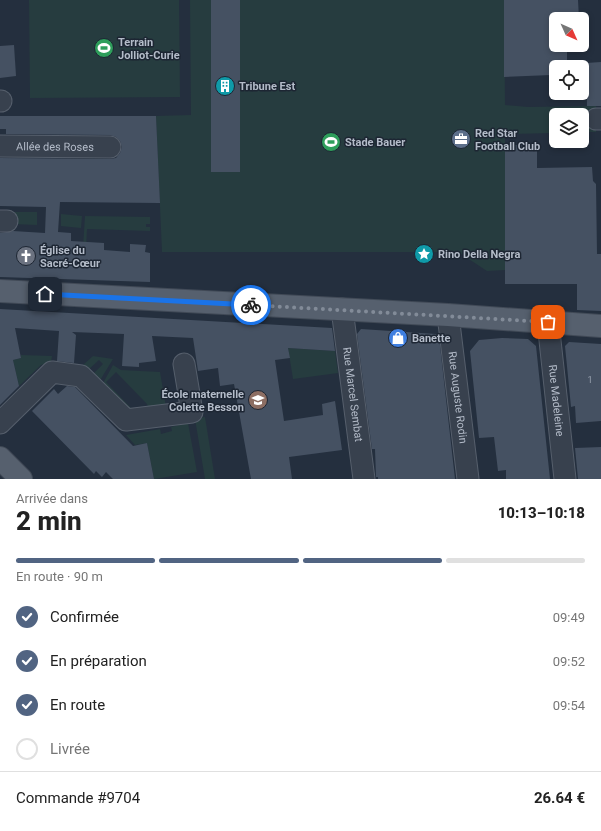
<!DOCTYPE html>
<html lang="fr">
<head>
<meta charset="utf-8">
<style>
  :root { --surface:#fff; --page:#f2f2f2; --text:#222; --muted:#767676; --line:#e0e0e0; --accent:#516482 }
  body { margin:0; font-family:Roboto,sans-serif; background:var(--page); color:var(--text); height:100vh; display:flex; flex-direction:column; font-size:15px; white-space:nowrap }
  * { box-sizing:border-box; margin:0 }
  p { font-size:13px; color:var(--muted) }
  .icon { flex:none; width:22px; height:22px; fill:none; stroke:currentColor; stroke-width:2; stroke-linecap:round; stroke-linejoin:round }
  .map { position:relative; height:479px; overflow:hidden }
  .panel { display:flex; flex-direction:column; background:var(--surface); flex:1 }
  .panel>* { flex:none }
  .needle { width:26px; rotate:135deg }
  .buttons { position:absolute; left:549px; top:12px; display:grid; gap:8px }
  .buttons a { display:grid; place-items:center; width:40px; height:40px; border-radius:6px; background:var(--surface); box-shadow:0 2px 6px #0003; font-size:20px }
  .pin { position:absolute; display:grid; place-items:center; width:34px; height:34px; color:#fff; margin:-17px; border-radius:8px; box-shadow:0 2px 6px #0006 }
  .courier { position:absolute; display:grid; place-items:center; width:40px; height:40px; margin:-20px; border:3px solid #1a73e8; border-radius:50%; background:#fff; color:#222; box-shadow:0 1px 5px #0007 }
  .summary em { font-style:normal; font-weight:800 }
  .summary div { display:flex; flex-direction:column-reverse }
  .summary { display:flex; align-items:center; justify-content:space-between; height:68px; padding:0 16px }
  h1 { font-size:26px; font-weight:800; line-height:30px }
  .bar { display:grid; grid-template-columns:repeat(4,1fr); gap:6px 4px; align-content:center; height:48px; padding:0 16px }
  .bar i { height:5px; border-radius:3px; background:var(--line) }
  .bar .current { background:var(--accent) }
  .bar p { grid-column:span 4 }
  .line { display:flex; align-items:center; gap:10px; padding:0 16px; border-top:1px solid var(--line) }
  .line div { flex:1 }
  ol { padding:0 16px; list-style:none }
  li { display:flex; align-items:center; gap:12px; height:44px }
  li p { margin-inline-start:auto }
  li .icon { padding:4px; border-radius:50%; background:var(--accent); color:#fff; stroke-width:4 }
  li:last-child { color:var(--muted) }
  li i { width:22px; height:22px; border:2px solid var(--line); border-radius:50% }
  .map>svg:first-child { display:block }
</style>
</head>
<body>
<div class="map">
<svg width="601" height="479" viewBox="0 0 601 479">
  <rect width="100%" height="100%" fill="#242f3e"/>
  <!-- green -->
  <g fill="#263c3f">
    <polygon points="29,0 179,0 180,97 30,98"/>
    <polygon points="190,0 504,0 505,105 528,107 596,106 596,132 582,132 582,115 556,115 556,133 505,134 505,270 487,271 458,252 162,252 156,116 191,115"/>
    <polygon points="15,212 37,212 37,225 12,224 12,215"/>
    <polygon points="61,214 82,216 81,228 61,226"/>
    <polygon points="85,216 150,217 150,224 146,224 146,227 150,227 150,231 87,229 86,248 83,247"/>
    <polygon points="288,348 335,351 338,373 293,379"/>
    <polygon points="21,355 52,356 51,362 41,365 19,386 13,360 21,358"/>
    <polygon points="93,356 113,359 99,382 92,375 103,364 99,360 88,370 83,365"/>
    <polygon points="113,365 121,370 160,372 166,407 149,410 147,404 116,372 106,382 131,408 131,410 102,385"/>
    <polygon points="205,417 215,479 205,479 195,419"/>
    <polygon points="188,423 197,472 154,479 147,443 135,445 126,435 160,429 161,434 172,431 171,427"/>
  </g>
  <!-- building -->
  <g fill="#455162">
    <rect x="211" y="0" width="29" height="172"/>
    <polygon points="504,0 578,0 579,19 556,19 556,45 567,45 567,63 551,64 551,75 504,77"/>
    <polygon points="14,45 16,76 0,78 0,46"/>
    <polygon points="601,62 601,106 587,106 586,63"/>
    <polygon points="0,116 156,116 160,203 60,202 58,232 71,233 71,241 104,243 104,250 130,252 130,244 146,245 145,252 150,253 150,282 0,277 0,233 13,231 45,233 46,207 0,206 0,158 110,159 116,158 120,153 122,147 120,141 116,137 110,135 6,134 6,129 0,129"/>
    <polygon points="505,145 537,145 537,168 592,167 593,181 596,184 597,254 601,254 601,311 577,310 577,284 505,284"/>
    <polygon points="0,309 332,328 335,351 288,348 290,358 275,360 284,421 323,415 322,404 335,401 342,450 289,457 292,479 251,479 234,384 220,386 218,368 198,371 193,338 152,336 156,361 139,363 139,367 122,366 124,334 72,332 76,335 74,363 57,361 59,331 15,328 21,358 13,360 19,386 0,405"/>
    <polygon points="361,329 436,334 439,337 455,479 378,479 378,477 376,477 375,449 372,449 357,334"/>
    <polygon points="502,338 528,339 536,346 550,479 506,479 506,470 498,471 494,437 479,438 470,351 479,340"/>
    <polygon points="569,342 601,344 601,421 576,423 575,406 571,407 565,346"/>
    <polygon points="67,386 75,387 133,446 147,443 154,479 113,479 106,472 102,477 96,471 94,474 32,411 54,389 58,394"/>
    <polygon points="601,447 601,479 578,479 575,448"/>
  </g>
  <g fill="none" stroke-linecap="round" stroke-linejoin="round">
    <defs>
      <g id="minor">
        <polyline points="0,101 1,101"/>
        <polyline points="596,119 601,119"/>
        <path id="s1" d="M0 146 110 147"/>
        <polyline points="0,221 7,221"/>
        <path id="s2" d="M342 309 364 479"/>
        <path id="s3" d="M448 315 468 479"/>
        <path id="s4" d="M548 322 565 479"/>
        <polyline points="0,423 52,372 81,376 126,420 192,412 184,364"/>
      </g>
      <g id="major">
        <polyline points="0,291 448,315 601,326"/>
        <polyline points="0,458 21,479"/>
      </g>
    </defs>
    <!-- minor casing -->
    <use href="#minor" stroke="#565f6c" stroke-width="23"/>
    <!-- major casing -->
    <use href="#major" stroke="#414a57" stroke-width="24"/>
    <!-- minor -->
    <use href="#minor" stroke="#38414e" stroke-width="21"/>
    <!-- major -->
    <use href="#major" stroke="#56606e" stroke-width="22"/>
  </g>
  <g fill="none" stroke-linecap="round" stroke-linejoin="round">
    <!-- done -->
    <polyline stroke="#828b98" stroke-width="4" stroke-dasharray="0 7.2" points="251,305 548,322"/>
    <!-- route -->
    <polyline stroke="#1a73e8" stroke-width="5" points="45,294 251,305"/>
  </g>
  <!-- icons -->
  <defs>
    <symbol id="stadium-disc" viewBox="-11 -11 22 22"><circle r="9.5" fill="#2e9e5b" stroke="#1d2633"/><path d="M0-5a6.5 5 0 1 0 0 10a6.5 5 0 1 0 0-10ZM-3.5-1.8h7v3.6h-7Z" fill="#fff"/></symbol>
    <symbol id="building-disc" viewBox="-11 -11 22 22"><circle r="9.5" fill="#0f9aa8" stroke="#1d2633"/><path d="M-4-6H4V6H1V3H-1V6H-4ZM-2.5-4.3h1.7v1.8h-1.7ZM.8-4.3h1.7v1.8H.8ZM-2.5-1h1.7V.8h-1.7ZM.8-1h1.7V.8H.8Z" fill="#fff"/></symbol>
    <symbol id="office-disc" viewBox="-11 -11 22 22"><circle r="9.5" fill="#5c6f8a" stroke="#1d2633"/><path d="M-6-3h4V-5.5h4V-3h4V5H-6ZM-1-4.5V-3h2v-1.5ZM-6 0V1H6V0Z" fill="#fff"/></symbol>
    <symbol id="sight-disc" viewBox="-11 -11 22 22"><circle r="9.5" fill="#0f9aa8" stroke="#1d2633"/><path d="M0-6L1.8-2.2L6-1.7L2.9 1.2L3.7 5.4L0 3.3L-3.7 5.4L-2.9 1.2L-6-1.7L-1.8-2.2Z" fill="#fff"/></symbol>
    <symbol id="church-disc" viewBox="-11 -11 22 22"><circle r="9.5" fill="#6b7280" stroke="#1d2633"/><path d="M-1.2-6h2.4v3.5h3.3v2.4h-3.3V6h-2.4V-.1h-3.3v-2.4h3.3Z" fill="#fff"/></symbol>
    <symbol id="shop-disc" viewBox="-11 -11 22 22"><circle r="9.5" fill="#3f7fe0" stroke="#1d2633"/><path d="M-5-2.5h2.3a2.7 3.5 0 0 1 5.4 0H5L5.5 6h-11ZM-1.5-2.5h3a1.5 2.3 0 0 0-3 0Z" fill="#fff"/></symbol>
    <symbol id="school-disc" viewBox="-11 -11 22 22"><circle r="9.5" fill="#8d6e63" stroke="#1d2633"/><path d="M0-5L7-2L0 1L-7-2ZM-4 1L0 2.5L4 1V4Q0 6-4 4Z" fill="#fff"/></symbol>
  </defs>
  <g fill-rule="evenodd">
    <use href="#stadium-disc" x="93" y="37" width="22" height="22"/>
    <use href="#building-disc" x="214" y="75" width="22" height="22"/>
    <use href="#office-disc" x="450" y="128" width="22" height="22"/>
    <use href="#stadium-disc" x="320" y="131" width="22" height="22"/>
    <use href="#sight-disc" x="413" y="243" width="22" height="22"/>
    <use href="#church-disc" x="15" y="245" width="22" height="22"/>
    <use href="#shop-disc" x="387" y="327" width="22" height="22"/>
    <use href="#school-disc" x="247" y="389" width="22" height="22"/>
  </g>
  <g text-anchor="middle" stroke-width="3" stroke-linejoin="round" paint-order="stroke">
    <!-- number labels -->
    <g font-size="9" fill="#98a1af">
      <text x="590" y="383">1</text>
    </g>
    <!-- poi labels -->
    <g font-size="11" font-weight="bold" fill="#b4bcc9" stroke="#1d2633" text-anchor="start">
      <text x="118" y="46">Terrain<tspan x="118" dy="13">Jolliot-Curie</tspan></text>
      <text x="239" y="90">Tribune Est</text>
      <text x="475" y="137">Red Star<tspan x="475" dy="13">Football Club</tspan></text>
      <text x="345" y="146">Stade Bauer</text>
      <text x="40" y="254">Église du<tspan x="40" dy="13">Sacré-Cœur</tspan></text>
      <text x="438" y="258">Rino Della Negra</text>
      <text x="412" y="342">Banette</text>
      <text x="244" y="398" text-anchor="end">École maternelle<tspan x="244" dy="13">Colette Besson</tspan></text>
    </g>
    <!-- street labels -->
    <g font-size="11" fill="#b4bcc9" stroke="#1d2633">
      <text dy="4" stroke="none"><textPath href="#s1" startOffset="55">Allée des Roses</textPath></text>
      <text dy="4" stroke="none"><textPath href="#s2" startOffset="86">Rue Marcel Sembat</textPath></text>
      <text dy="4" stroke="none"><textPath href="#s3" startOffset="83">Rue Auguste Rodin</textPath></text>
      <text dy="4" stroke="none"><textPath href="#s4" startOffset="79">Rue Madeleine</textPath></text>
    </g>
  </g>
</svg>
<div class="buttons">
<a><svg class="needle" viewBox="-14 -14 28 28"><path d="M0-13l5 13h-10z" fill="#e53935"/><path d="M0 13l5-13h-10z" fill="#767676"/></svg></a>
<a><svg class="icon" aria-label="locate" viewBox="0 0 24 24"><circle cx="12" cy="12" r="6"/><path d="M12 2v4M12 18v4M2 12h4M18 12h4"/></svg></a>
<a><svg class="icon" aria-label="layers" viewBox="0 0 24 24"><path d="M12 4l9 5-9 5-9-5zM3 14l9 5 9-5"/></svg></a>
</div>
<div class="pin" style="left:548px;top:322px;background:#ea580c"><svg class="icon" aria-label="bag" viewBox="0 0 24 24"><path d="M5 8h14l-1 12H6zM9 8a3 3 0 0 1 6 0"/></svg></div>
<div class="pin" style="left:45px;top:294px;background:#1f2937"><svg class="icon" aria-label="home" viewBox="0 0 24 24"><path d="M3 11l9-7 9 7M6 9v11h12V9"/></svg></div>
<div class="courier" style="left:251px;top:305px"><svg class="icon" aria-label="bike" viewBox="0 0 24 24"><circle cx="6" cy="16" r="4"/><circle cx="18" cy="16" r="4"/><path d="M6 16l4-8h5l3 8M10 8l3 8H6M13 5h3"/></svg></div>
</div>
<section class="panel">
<div class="summary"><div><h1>2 min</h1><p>Arrivée dans</p></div><em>10:13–10:18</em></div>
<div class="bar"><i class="current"></i><i class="current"></i><i class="current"></i><i></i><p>En route · 90 m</p></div>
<ol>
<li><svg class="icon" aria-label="check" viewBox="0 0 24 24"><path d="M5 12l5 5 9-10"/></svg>Confirmée<p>09:49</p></li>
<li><svg class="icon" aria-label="check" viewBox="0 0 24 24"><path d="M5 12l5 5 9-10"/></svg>En préparation<p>09:52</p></li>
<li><svg class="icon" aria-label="check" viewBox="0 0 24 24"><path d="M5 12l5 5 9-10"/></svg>En route<p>09:54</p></li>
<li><i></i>Livrée</li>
</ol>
<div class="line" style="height:52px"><div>Commande #9704</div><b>26.64 €</b></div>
</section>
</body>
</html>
